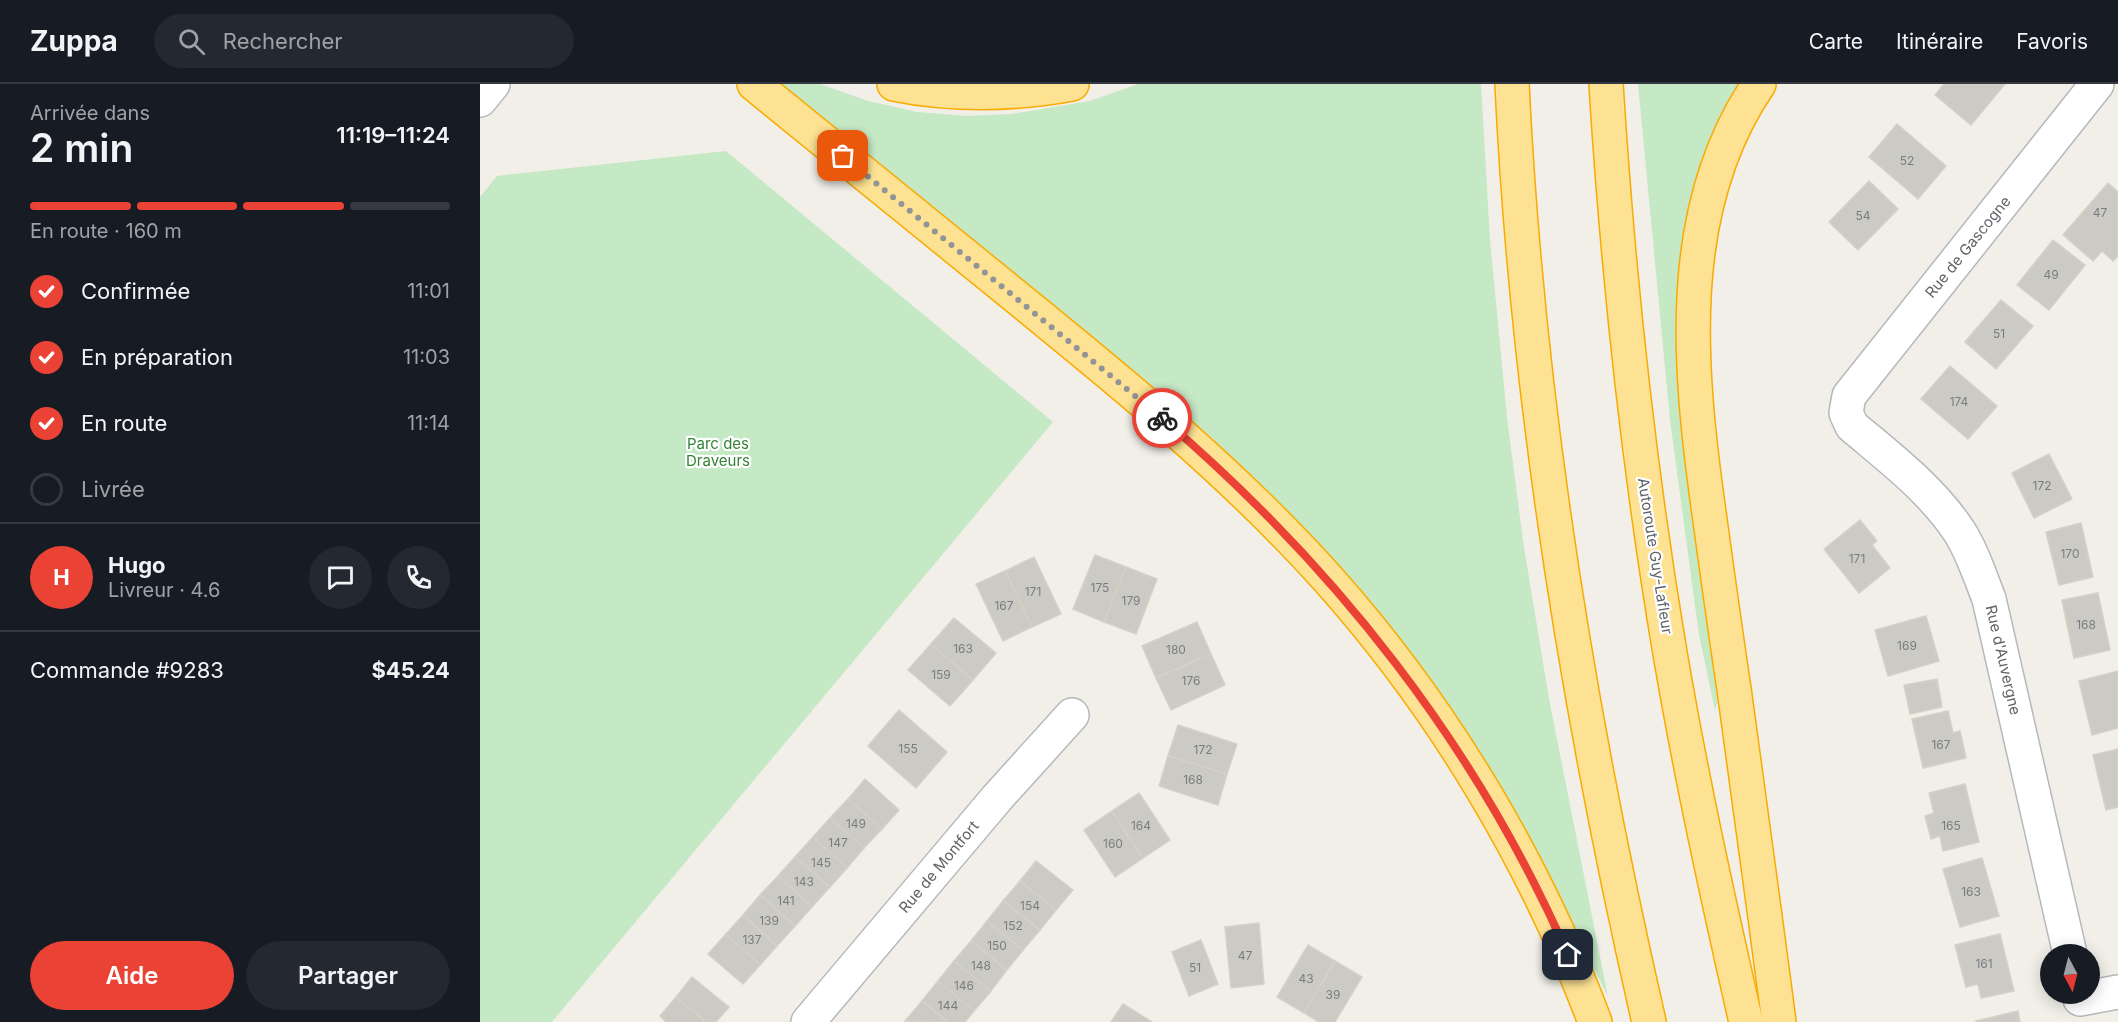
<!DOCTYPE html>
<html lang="fr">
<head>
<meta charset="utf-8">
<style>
  :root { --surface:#171b24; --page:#242831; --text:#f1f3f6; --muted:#9ea1a6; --line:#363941; --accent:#ea4335 }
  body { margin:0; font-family:Inter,sans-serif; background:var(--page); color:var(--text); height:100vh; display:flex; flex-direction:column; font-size:22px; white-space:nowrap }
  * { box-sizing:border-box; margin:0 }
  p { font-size:20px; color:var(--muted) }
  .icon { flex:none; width:33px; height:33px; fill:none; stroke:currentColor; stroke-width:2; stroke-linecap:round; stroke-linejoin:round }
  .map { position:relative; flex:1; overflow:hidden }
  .panel { display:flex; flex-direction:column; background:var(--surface); width:480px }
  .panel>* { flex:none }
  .needle { width:39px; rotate:173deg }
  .controls { position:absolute; left:1560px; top:860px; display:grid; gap:12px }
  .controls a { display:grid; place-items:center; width:60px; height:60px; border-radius:50%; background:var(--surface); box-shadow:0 3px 15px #0003; font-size:30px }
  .pin { position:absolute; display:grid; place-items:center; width:51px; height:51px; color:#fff; margin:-26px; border-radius:12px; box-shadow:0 3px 9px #0006 }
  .courier { position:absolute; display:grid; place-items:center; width:60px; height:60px; margin:-30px; border:4px solid #ea4335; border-radius:50%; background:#fff; color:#222; box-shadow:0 2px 8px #0007 }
  .headline em { font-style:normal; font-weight:600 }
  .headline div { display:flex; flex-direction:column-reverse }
  .headline { display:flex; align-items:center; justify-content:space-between; height:102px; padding:0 30px }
  h1 { font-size:39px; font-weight:600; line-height:45px }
  .bar { display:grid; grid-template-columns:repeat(4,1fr); gap:9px 6px; align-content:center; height:72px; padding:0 30px }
  .bar i { height:8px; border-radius:4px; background:var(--line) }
  .bar .active { background:var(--accent) }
  .bar p { grid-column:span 4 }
  .line { display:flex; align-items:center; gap:15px; padding:0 30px; border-top:2px solid var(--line) }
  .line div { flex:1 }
  .round { display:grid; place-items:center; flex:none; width:63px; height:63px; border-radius:32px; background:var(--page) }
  ol { padding:0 30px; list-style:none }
  li { display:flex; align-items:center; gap:18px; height:66px }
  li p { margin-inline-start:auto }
  li .icon { padding:6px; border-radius:50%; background:var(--accent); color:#fff; stroke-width:4 }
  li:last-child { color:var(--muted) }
  li i { width:33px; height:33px; border:3px solid var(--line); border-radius:50% }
  .button { display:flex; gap:12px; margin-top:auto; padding:12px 30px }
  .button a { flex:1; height:69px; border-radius:36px; background:var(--accent); color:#fff; font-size:24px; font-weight:600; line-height:69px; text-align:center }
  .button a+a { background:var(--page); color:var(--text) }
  header { display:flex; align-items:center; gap:36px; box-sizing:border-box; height:84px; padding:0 30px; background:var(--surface); border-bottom:2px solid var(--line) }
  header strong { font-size:28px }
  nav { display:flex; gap:33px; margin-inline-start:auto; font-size:21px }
  .search { width:420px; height:54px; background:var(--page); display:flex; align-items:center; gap:15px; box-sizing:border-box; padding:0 21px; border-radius:33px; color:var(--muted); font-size:22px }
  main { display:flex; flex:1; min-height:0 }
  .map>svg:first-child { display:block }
</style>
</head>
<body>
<header>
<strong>Zuppa</strong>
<div class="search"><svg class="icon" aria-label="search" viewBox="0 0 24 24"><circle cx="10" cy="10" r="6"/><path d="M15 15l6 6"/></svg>Rechercher</div>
<nav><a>Carte</a><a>Itinéraire</a><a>Favoris</a></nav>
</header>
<main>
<section class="panel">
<div class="headline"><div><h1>2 min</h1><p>Arrivée dans</p></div><em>11:19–11:24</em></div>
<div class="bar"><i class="active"></i><i class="active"></i><i class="active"></i><i></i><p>En route · 160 m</p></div>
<ol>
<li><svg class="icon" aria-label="check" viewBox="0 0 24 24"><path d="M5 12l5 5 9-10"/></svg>Confirmée<p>11:01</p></li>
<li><svg class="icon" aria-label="check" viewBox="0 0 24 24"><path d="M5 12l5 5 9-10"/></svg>En préparation<p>11:03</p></li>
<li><svg class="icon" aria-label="check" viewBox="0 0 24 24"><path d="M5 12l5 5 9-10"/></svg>En route<p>11:14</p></li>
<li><i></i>Livrée</li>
</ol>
<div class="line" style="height:108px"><b class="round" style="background:var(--accent);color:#fff">H</b><div><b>Hugo</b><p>Livreur · 4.6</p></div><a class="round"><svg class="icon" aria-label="chat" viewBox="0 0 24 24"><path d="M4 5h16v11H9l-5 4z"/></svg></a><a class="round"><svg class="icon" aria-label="phone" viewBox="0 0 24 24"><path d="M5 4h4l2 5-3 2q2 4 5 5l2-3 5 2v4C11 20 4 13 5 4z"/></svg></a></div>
<div class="line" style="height:78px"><div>Commande #9283</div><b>$45.24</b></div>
<div class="button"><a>Aide</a><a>Partager</a></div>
</section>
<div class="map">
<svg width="1638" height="938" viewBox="0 0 1638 938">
  <rect width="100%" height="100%" fill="#f1efe8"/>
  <!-- green -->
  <g fill="#c5e8c5">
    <polygon points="292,0 340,0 388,17 437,28 487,32 531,30 610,17 658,0 1001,0 1010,156 1027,333 1043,457 1069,615 1128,913 1047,749 1004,675 949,593 896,525 797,417 729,351 573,223"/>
    <path d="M1158 0H1263C1243 45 1217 90 1206 138 1188 219 1197 302 1207 383 1215 461 1226 539 1238 617L1235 626 1219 551 1190 336Z"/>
    <polygon points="246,67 573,338 72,938 0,938 0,113 17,92"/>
  </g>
  <!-- building -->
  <g fill="#cccac5" stroke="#d6d1c6" stroke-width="1.5">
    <polygon points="1464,0 1525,0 1491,41 1455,11"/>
    <polygon points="1417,40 1466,82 1438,115 1389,73"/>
    <polygon points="1389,97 1418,125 1378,166 1349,138"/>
    <polygon points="1628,99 1638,108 1638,172 1633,177 1622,167 1613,177 1583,151"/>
    <polygon points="1573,156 1605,181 1569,226 1537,201"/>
    <polygon points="1521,216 1553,242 1516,285 1485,258"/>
    <polygon points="1470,282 1517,322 1488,355 1441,315"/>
    <polygon points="1569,370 1592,415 1554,434 1532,389"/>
    <polygon points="1380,436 1397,457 1392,461 1410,484 1379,509 1344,465"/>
    <polygon points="1601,439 1613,493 1579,501 1566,448"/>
    <polygon points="615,471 646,483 624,538 593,525"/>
    <polygon points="554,473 581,530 552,543 525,487"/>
    <polygon points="646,483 677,495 656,550 624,538"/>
    <polygon points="525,487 552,543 523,557 496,500"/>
    <polygon points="1618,509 1630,566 1594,574 1582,516"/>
    <polygon points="1446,532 1459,577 1408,592 1395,546"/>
    <polygon points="474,534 516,569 493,596 451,560"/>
    <polygon points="717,538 731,570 676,594 662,562"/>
    <polygon points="451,560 493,596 470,622 428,586"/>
    <polygon points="731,570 745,601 691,626 676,594"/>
    <polygon points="1638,587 1638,644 1612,651 1599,597"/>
    <polygon points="1457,595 1462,623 1430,630 1424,601"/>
    <polygon points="419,626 467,668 436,704 388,662"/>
    <polygon points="1468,627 1473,649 1480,647 1486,674 1443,684 1432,635"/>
    <polygon points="698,641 757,660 747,690 688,672"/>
    <polygon points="1638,665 1638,723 1626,726 1613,671"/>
    <polygon points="688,672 747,690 738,721 679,702"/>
    <polygon points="385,695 419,726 402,745 368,715"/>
    <polygon points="1485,700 1499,758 1463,767 1460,752 1451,755 1445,732 1454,729 1449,709"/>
    <polygon points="659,709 690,756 663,774 632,727"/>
    <polygon points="368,715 402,745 384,764 350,734"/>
    <polygon points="632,727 663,774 635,793 604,746"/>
    <polygon points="350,734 384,764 367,784 333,753"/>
    <polygon points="333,753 367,784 350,803 315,773"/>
    <polygon points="315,773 350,803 332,823 298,792"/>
    <polygon points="1502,774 1519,832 1480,843 1463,785"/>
    <polygon points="556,777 593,806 576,826 540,797"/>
    <polygon points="298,792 332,823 315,842 280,811"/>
    <polygon points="540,797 576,826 560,846 523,817"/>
    <polygon points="280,811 315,842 297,862 263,831"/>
    <polygon points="523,817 560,846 543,866 507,837"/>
    <polygon points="263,831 297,862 280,881 246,850"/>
    <polygon points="507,837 543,866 527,886 491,857"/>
    <polygon points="779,839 784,900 751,904 745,843"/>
    <polygon points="246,850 280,881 263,900 228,870"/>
    <polygon points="1520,850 1534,907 1501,914 1498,900 1486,903 1475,861"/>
    <polygon points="721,856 738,900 709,912 692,868"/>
    <polygon points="491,857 527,886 511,907 474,877"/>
    <polygon points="828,861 855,877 824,929 797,913"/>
    <polygon points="474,877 511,907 494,927 458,897"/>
    <polygon points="855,877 882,893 855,938 839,938 824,929"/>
    <polygon points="212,893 249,923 236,938 226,938 196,913"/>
    <polygon points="458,897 494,927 485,938 468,938 442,917"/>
    <polygon points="196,913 226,938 186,938 180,932"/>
    <polygon points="442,917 468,938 425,937"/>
    <polygon points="643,920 672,938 631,938"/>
    <polygon points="1538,927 1540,938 1497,938 1496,937"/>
  </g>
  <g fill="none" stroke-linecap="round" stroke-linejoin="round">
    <defs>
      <g id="minor">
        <path d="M1590 870 1509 515C1500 492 1492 467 1479 447 1451 405 1410 374 1372 342L1366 329 1369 312 1617 0"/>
        <polyline points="1600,915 1638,908"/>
        <polyline points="328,938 517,714 592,631"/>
      </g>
      <polyline id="tertiary" points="0,16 13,0"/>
      <g id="motorway">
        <path d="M274 0C359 69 444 138 529 207 640 297 752 388 848 495 963 624 1054 776 1115 938"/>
        <path d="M414 0C474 12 532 11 592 0"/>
        <path d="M1032 0C1047 317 1098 629 1169 938"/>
        <path d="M1126 0C1138 191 1158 380 1190 569 1211 693 1238 815 1266 938"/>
        <path d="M1279 0C1193 126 1209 286 1229 429 1237 487 1245 546 1254 605 1270 716 1284 827 1299 938"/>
      </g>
    </defs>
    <!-- minor casing -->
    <use href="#minor" stroke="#b5b8bc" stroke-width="36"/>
    <!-- tertiary casing -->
    <use href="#tertiary" stroke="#b5b8bc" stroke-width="36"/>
    <!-- motorway casing -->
    <use href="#motorway" stroke="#f9ab00" stroke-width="36"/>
    <!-- minor -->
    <use href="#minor" stroke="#fff" stroke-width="33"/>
    <!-- tertiary -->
    <use href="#tertiary" stroke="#fff" stroke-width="33"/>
    <!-- motorway -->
    <use href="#motorway" stroke="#fde293" stroke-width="33"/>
  </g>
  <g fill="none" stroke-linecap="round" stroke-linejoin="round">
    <!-- done -->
    <polyline stroke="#929495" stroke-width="6" stroke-dasharray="0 10.8" points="363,72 682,334"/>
    <!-- route -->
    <path stroke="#ea4335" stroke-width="8" d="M682 334C855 482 997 662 1088 871"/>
  </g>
  <g text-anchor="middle" stroke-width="4.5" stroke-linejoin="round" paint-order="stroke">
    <!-- number labels -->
    <g font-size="12" fill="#7a7d7f">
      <text x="1427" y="81">52</text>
      <text x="1620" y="133">47</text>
      <text x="1383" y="136">54</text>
      <text x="1571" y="195">49</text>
      <text x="1519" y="254">51</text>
      <text x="1479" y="322">174</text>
      <text x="1562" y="406">172</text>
      <text x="1590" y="474">170</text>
      <text x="1377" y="479">171</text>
      <text x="620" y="508">175</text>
      <text x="553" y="512">171</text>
      <text x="651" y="521">179</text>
      <text x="524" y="526">167</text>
      <text x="1606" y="545">168</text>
      <text x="1427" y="566">169</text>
      <text x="483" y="569">163</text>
      <text x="696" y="570">180</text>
      <text x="461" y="595">159</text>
      <text x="711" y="601">176</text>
      <text x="1461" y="665">167</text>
      <text x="428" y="669">155</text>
      <text x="723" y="670">172</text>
      <text x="713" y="700">168</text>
      <text x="376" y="744">149</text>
      <text x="661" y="746">164</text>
      <text x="1471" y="746">165</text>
      <text x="358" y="763">147</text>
      <text x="633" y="764">160</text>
      <text x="341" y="783">145</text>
      <text x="324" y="802">143</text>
      <text x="1491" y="812">163</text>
      <text x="306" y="821">141</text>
      <text x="550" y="826">154</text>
      <text x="289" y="841">139</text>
      <text x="533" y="846">152</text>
      <text x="272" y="860">137</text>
      <text x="517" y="866">150</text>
      <text x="765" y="876">47</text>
      <text x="1504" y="884">161</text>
      <text x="501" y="886">148</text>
      <text x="715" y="888">51</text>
      <text x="826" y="899">43</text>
      <text x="484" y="906">146</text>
      <text x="853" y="915">39</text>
      <text x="468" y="926">144</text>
    </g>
    <!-- street labels -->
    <g font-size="15" fill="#5f6368" stroke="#fff">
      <text transform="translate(1488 163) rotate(-51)" y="5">Rue de Gascogne</text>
      <text transform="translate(1175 472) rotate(81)" y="5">Autoroute Guy-Lafleur</text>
      <text transform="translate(1523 576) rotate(77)" y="5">Rue d'Auvergne</text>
      <text transform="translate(459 783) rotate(-50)" y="5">Rue de Montfort</text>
    </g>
    <!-- park labels -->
    <g font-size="15" fill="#348238" stroke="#fff">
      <text x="238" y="365">Parc des<tspan x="238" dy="17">Draveurs</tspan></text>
    </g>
  </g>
</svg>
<div class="controls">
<a><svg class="needle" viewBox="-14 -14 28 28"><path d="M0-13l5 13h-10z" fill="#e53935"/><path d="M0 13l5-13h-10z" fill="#9ea1a6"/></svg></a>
</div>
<div class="pin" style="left:363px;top:72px;background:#ea580c"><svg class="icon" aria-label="bag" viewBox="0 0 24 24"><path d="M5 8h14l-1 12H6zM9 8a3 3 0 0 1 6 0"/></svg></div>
<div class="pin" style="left:1088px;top:871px;background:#1f2937"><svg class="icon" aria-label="home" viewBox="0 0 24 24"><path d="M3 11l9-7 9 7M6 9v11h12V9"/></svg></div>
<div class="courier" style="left:682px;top:334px"><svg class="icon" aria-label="bike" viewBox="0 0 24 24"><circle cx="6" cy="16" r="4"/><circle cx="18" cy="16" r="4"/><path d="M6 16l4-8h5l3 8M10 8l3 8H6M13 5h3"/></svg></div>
</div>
</main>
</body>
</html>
